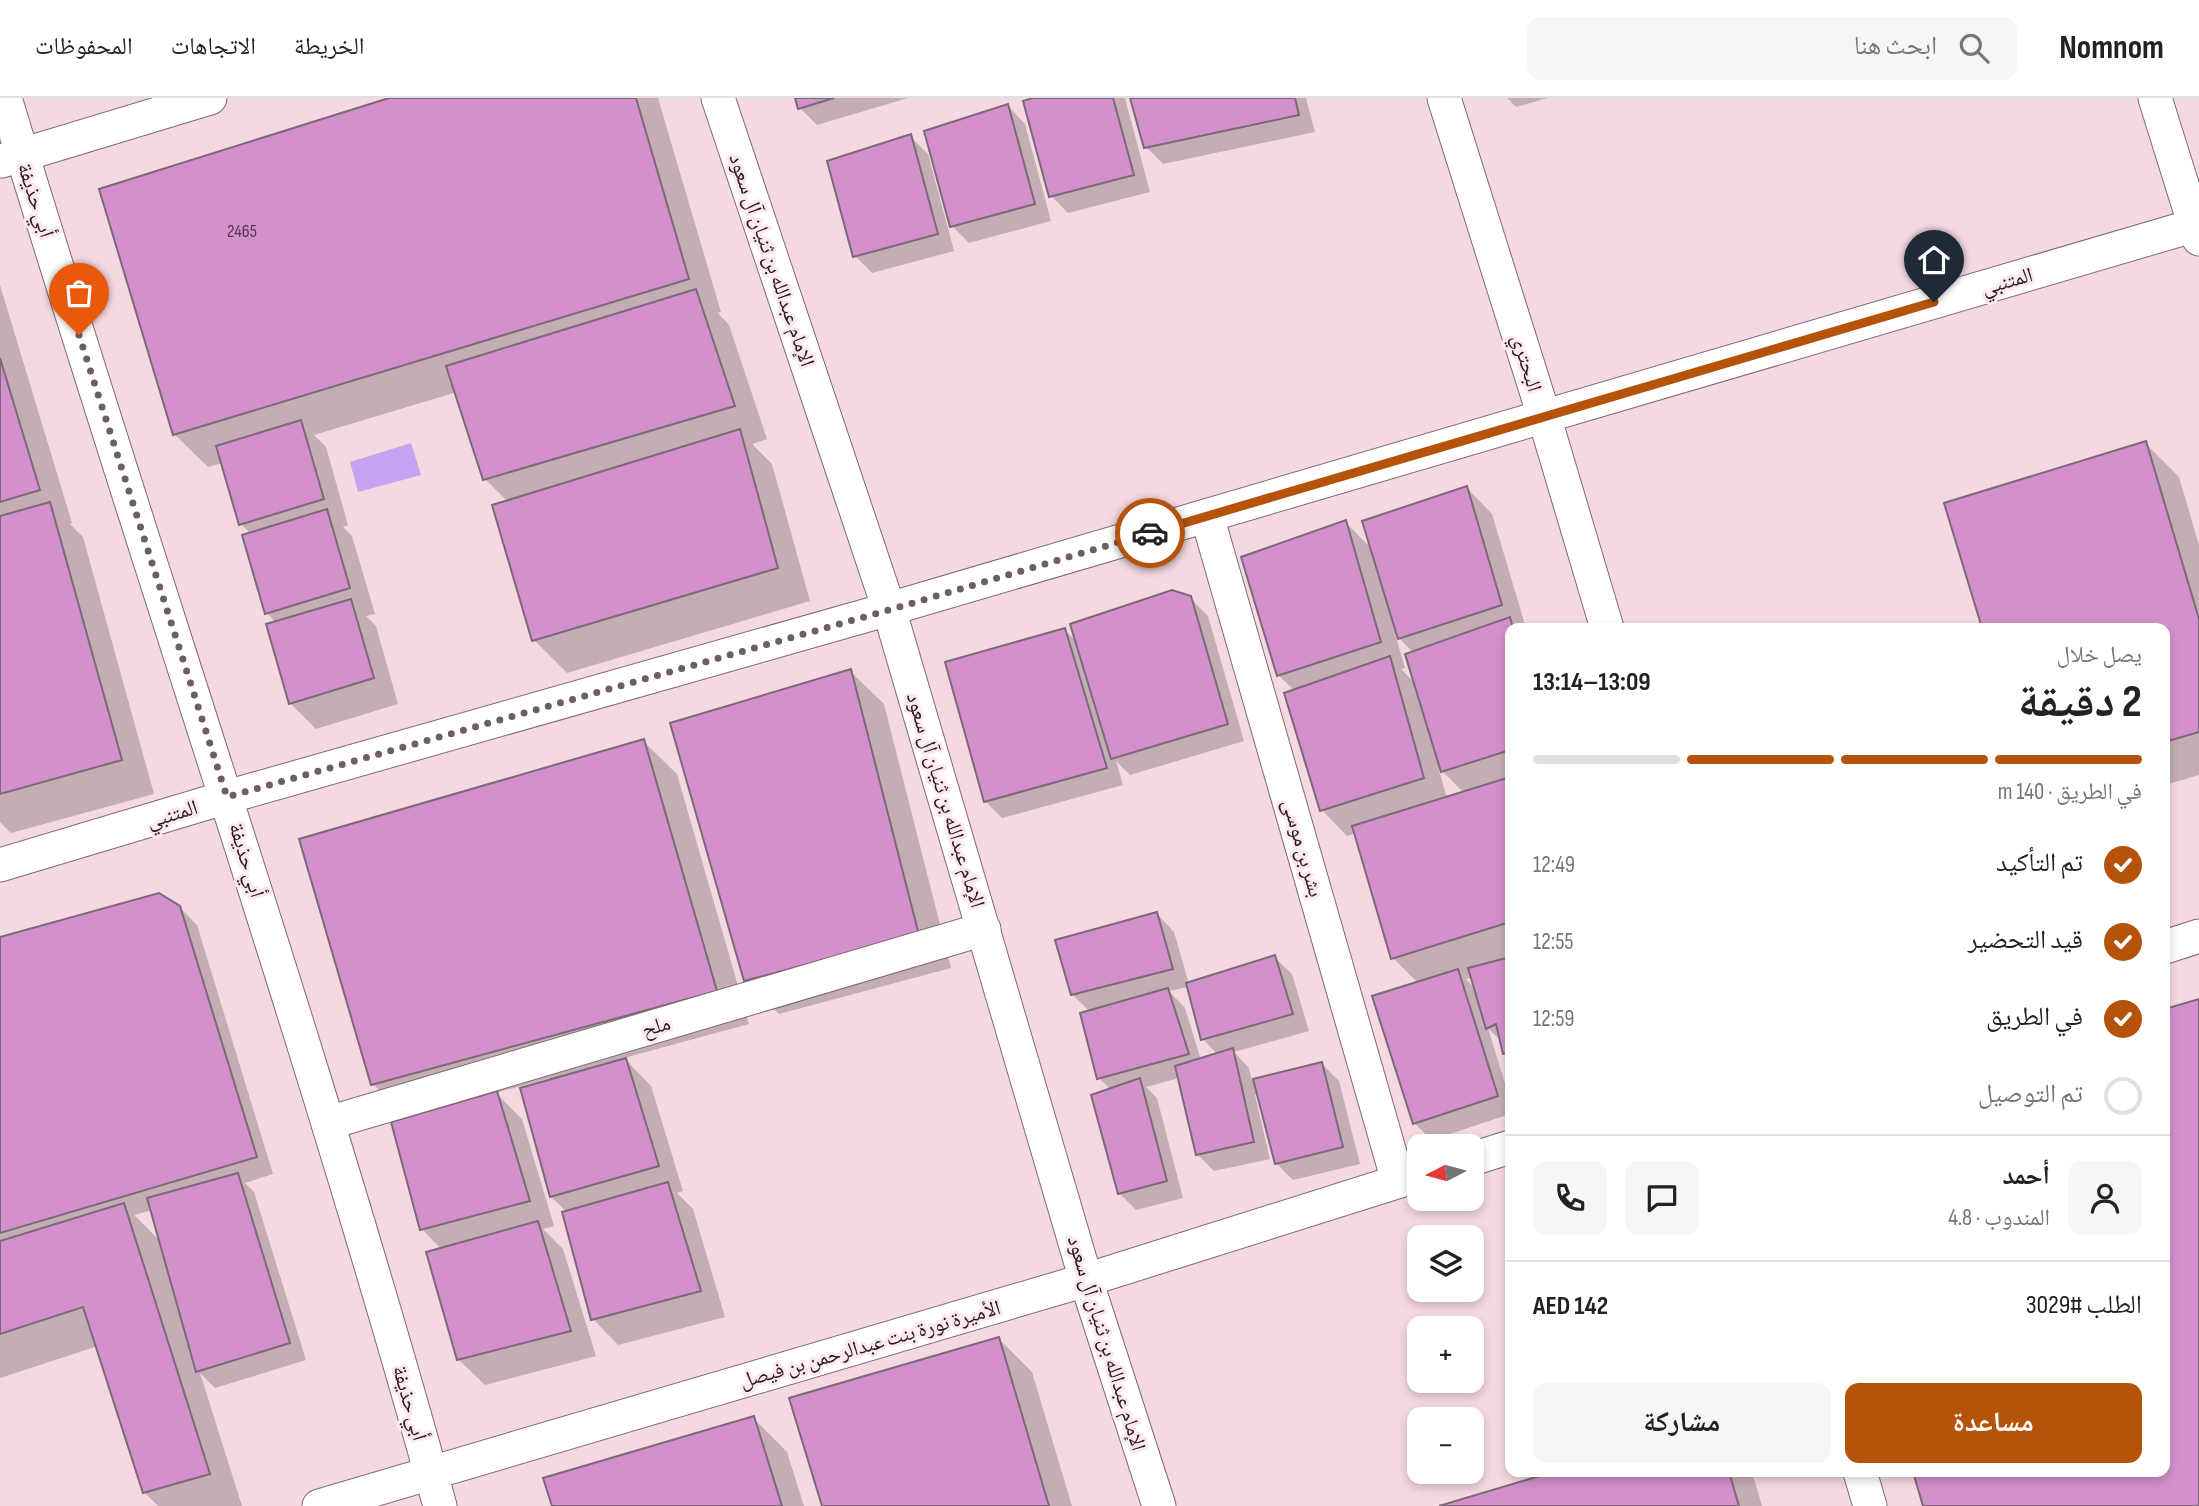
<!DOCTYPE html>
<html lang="ar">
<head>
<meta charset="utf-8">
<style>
  :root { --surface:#fff; --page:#f6f6f6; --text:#222; --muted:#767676; --line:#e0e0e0; --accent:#b45309 }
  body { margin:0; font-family:"Sofia Sans Condensed","Noto Naskh Arabic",sans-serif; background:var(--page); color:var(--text); direction:rtl; height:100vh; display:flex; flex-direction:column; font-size:26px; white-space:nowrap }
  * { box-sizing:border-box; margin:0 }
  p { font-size:23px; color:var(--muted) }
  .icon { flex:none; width:38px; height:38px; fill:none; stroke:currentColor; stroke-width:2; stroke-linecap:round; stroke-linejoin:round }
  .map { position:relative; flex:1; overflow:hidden; direction:ltr }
  .side { position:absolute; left:1505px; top:525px; width:665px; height:854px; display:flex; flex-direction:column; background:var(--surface); border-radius:14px; box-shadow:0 4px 10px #0003; direction:rtl }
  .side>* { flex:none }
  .needle { width:46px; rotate:264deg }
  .controls { position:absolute; left:1407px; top:1036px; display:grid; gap:14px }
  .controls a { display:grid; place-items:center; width:77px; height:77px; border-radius:14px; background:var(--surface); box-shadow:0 4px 10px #0003; font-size:35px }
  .pin { position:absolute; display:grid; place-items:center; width:60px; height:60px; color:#fff; margin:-72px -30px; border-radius:50% 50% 50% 0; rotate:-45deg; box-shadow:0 0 7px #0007 }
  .pin .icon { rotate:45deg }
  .courier { position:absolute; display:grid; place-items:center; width:70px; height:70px; margin:-35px; border:5px solid #b45309; border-radius:50%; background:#fff; color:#222; box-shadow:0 2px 9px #0007 }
  .headline em { font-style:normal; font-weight:700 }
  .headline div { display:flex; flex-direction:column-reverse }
  .headline { display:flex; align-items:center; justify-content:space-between; height:119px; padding:0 28px }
  h1 { font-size:46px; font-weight:700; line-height:52px }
  .bar { display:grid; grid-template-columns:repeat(4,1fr); gap:10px 7px; align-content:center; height:84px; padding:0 28px }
  .bar i { height:9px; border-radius:5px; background:var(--line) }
  .bar .selected { background:var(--accent) }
  .bar p { grid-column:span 4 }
  .line { display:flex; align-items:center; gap:18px; padding:0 28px; border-top:2px solid var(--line) }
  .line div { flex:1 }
  .round { display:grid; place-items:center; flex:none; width:74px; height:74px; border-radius:14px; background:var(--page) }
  ol { padding:0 28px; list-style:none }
  li { display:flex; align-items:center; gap:21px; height:77px }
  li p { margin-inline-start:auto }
  li .icon { padding:7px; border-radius:50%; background:var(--accent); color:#fff; stroke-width:4 }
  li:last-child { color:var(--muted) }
  li i { width:38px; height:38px; border:4px solid var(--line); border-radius:50% }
  .action { display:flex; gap:14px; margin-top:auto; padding:14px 28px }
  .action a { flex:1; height:80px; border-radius:14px; background:var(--accent); color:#fff; font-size:28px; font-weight:700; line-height:80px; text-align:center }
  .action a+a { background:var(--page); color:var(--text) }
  header { display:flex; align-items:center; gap:42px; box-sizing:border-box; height:98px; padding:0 35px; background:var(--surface); border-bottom:2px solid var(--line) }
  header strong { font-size:33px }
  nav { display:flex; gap:38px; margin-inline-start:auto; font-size:24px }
  .search { width:490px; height:63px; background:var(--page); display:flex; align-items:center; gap:18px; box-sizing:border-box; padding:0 24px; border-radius:14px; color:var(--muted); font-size:26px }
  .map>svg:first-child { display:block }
</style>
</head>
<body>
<header>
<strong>Nomnom</strong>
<div class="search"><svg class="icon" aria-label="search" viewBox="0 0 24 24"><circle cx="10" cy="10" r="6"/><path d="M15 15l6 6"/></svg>ابحث هنا</div>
<nav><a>الخريطة</a><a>الاتجاهات</a><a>المحفوظات</a></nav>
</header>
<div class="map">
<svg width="2199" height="1408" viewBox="0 0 2199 1408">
  <rect width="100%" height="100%" fill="#f5d9e2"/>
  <!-- water -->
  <polygon fill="#c7a4f2" points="411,345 421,377 358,394 350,364"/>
  <!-- shadow -->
  <g fill="#0003" fill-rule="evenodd">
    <polygon points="395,0 658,0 721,214 718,215 729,227 767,341 752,346 772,366 810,503 567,575 534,542 508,404 485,381 457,294 314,337 326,349 348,427 343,429 352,438 375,516 366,518 376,528 398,606 316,631 290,605 276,525 267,515 251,436 241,426 223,365 208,369 174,336"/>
    <polygon points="797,0 908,0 817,27 800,10"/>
    <polygon points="1039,0 1125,0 1150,94 1068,115 1051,98"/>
    <polygon points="1132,0 1306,0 1315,34 1163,66 1146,49"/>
    <polygon points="1507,0 1548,0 1516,9"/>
    <polygon points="1008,8 1025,26 1051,123 969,145 952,128"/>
    <polygon points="910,38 928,56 954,153 872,175 855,158"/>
    <polygon points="0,187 72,425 70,426 83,439 154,696 11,735 0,724"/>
    <polygon points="2145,345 2179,379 2199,447 2199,677 2165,687 2165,530 1983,530 1947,406"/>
    <path d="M1467 390 1492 416 1526 530H1510V961L1505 955 1503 945 1488 930 1510 1002V1016L1432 1042 1414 1025 1418 885 1393 860 1356 735 1347 738 1322 712 1295 593 1278 577 1345 424 1373 452ZM1395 536 1414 555 1417 587 1401 571 1405 570ZM1438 669 1464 695 1447 700ZM1473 879 1476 892 1466 881Z"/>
    <polygon points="1190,500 1208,518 1244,643 1130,677 1116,663 1123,687 1002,720 985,703 1065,532 1078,545"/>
    <polygon points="850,573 884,606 951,870 779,916 745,882"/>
    <polygon points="643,643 677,676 749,926 624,960 651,988 683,1093 677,1095 693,1111 725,1219 618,1247 593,1221 567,1114 551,1099 550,980 496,995 522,1021 554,1128 543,1131 563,1151 596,1258 485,1287 459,1262 428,1156 442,1152 422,1131 408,1021 373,986"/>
    <path d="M179 809 197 827 273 1076 245 1085 254 1094 306 1262 215 1290 200 1275 242 1408H158L144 1394 98 1248 0 1280V841ZM153 1112 162 1145 134 1117Z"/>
    <path d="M1157 816 1174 834 1189 886 1274 859 1292 876 1309 933 1234 954 1249 970 1252 983 1322 966 1339 983 1360 1066 1293 1082 1276 1065 1259 996 1255 997 1270 1061 1214 1073 1197 1056 1179 980 1146 989 1157 1000 1183 1100 1136 1112 1119 1095 1111 992 1099 980 1090 914 1072 896ZM1188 889 1203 941 1218 957 1201 962 1185 910 1169 893Z"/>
    <polygon points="2199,903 2199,1408 1925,1408 1915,1374 2165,1374 2165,913"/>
    <polygon points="999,1241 1032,1274 1072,1408 824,1408"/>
    <polygon points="753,1320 787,1354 804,1408 553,1408"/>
    <polygon points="1559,1374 1752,1374 1762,1408 1445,1408"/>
  </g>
  <!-- building -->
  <g fill="#d490cc" stroke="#7b6978" stroke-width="2">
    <polygon points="389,0 636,0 689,181 173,337 99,91"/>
    <polygon points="795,0 834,0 798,11"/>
    <polygon points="1033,0 1113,0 1134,77 1049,99 1023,3"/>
    <polygon points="1130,0 1295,0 1299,17 1144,50"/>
    <polygon points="1008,6 1035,106 950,129 924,33"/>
    <polygon points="911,36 938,136 853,159 827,63"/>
    <polygon points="696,191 735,308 483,382 446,268"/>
    <polygon points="0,260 40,392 0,404"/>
    <polygon points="301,322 324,401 239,427 216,348"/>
    <polygon points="740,331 778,470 532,543 492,407"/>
    <polygon points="2146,343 2199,521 2199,634 2165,644 2165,530 1982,530 1944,405"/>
    <polygon points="1467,388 1502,507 1398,541 1362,423"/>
    <polygon points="50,404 122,662 0,696 0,418"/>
    <polygon points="327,411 350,490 265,516 242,437"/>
    <polygon points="1346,422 1381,544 1277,578 1241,459"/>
    <polygon points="1172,492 1191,498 1228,626 1111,661 1070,526"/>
    <polygon points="351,501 374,580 289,606 266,526"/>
    <polygon points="1510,519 1513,530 1510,530 1510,652 1441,674 1405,556"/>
    <polygon points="1065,530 1107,670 984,704 945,564"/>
    <polygon points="1390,558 1424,680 1320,713 1284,595"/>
    <polygon points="851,571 919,837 744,883 670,625"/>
    <polygon points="644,641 717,893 371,987 299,741"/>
    <polygon points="1510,679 1510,824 1391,861 1352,728"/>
    <polygon points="159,795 180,808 257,1059 0,1135 0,839"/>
    <polygon points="1157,814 1173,871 1071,897 1055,842"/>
    <polygon points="1275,857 1293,916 1201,942 1186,885"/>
    <polygon points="1510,859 1510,955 1503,956 1496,926 1486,931 1468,870"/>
    <polygon points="1458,871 1498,998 1413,1026 1372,898"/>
    <polygon points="1168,890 1189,956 1097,981 1080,915"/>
    <polygon points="2199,901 2199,1408 1923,1408 1913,1374 2165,1374 2165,911"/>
    <polygon points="1233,950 1254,1044 1196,1057 1175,968"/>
    <polygon points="626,960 659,1068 550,1099 520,990"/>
    <polygon points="1322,964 1343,1049 1275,1066 1253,981"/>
    <polygon points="1140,980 1167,1083 1118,1096 1091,997"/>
    <polygon points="497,993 530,1103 420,1132 391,1024"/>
    <polygon points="238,1075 290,1245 196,1274 147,1100"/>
    <polygon points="668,1084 701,1193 591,1222 562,1114"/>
    <polygon points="124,1105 210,1376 143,1395 83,1209 0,1236 0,1143"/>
    <polygon points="538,1123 571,1233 457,1262 426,1154"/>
    <polygon points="999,1239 1049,1408 822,1408 789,1300"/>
    <polygon points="754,1318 782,1408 552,1408 543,1380"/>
    <polygon points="1553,1374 1729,1374 1739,1408 1439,1408"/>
  </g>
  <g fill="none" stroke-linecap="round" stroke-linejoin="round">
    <defs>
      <g id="street">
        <path d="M5 0C147 470 309 934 440 1408"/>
        <polyline points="718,0 889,511 1086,1182 1159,1408"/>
        <polyline points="1444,0 1544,318 1607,530"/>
        <polyline points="2155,0 2199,141"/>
        <polyline points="2,63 210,0"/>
        <polyline points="1207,418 1398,1083"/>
        <polyline points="0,767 227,699 889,511 2199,126"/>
        <polyline points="2165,849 2199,838"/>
        <polyline points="328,1025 984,831"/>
        <polyline points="1472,1061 1510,1049"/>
        <polyline points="1860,1374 1870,1408"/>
        <polyline points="319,1408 1086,1182 1419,1077"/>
      </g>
    </defs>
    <!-- street casing -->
    <use href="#street" stroke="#806870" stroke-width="35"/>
    <!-- street -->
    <use href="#street" stroke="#fff" stroke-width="33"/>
  </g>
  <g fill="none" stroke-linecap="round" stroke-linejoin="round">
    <!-- done -->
    <polyline stroke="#6e5e63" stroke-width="7" stroke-dasharray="0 12.6" points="79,237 227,699 889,512 1150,435"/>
    <!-- route -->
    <polyline stroke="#b45309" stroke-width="9" points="1150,435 1934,204"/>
  </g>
  <g text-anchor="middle" stroke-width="6" stroke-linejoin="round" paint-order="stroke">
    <!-- number labels -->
    <g font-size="18" fill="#51384a">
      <text x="242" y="139">2465</text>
    </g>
    <!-- street labels -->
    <g font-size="21" fill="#251b1e" stroke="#fee8ef">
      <text transform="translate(36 102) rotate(72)" y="7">أبي حذيفة</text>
      <text transform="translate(772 162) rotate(71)" y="7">الإمام عبدالله بن ثنيان آل سعود</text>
      <text transform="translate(2007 183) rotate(-16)" y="7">المتنبي</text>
      <text transform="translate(1527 265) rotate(73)" y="7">البحتري</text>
      <text transform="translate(946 702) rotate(73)" y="7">الإمام عبدالله بن ثنيان آل سعود</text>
      <text transform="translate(172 716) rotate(-17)" y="7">المتنبي</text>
      <text transform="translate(1303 750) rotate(74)" y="7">بشر بن موسى</text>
      <text transform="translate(247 762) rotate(73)" y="7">أبي حذيفة</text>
      <text transform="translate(656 928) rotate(-16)" y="7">ملح</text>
      <text transform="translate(1107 1245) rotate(73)" y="7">الإمام عبدالله بن ثنيان آل سعود</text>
      <text transform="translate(870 1246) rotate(-16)" y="7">الأميرة نورة بنت عبدالرحمن بن فيصل</text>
      <text transform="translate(410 1305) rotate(74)" y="7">أبي حذيفة</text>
    </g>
  </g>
</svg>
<div class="controls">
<a><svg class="needle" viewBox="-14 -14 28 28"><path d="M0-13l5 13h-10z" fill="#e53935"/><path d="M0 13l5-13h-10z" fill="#767676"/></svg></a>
<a><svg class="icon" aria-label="layers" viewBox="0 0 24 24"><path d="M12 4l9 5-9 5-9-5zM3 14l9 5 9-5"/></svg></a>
<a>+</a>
<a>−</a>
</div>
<div class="pin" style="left:79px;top:237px;background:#ea580c"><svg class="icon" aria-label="bag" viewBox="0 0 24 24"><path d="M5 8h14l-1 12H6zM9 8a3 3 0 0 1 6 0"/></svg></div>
<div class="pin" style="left:1934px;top:204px;background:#1f2937"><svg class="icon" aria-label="home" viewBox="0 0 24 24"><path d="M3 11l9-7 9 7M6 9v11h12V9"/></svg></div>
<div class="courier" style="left:1150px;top:435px"><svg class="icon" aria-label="car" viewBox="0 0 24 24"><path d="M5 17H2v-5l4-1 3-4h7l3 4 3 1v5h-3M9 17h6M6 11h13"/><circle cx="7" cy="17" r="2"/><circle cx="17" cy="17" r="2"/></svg></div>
<section class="side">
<div class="headline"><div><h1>2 دقيقة</h1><p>يصل خلال</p></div><em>13:09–13:14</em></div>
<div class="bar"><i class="selected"></i><i class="selected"></i><i class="selected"></i><i></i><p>في الطريق · 140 m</p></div>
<ol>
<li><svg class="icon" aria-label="check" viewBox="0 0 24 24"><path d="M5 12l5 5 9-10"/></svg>تم التأكيد<p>12:49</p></li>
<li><svg class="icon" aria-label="check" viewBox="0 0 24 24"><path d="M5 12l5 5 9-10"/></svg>قيد التحضير<p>12:55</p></li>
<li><svg class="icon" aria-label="check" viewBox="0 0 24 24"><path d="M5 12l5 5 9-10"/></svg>في الطريق<p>12:59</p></li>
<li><i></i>تم التوصيل</li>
</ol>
<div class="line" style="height:126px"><a class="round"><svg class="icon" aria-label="person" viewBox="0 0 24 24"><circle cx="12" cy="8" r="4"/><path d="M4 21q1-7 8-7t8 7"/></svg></a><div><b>أحمد</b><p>المندوب · 4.8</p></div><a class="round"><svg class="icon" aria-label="chat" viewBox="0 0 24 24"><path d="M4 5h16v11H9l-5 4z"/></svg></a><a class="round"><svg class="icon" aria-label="phone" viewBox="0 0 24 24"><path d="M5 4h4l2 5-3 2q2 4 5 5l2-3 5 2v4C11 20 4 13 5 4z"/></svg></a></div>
<div class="line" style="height:91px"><div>الطلب #3029</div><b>AED 142</b></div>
<div class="action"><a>مساعدة</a><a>مشاركة</a></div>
</section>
</div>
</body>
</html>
